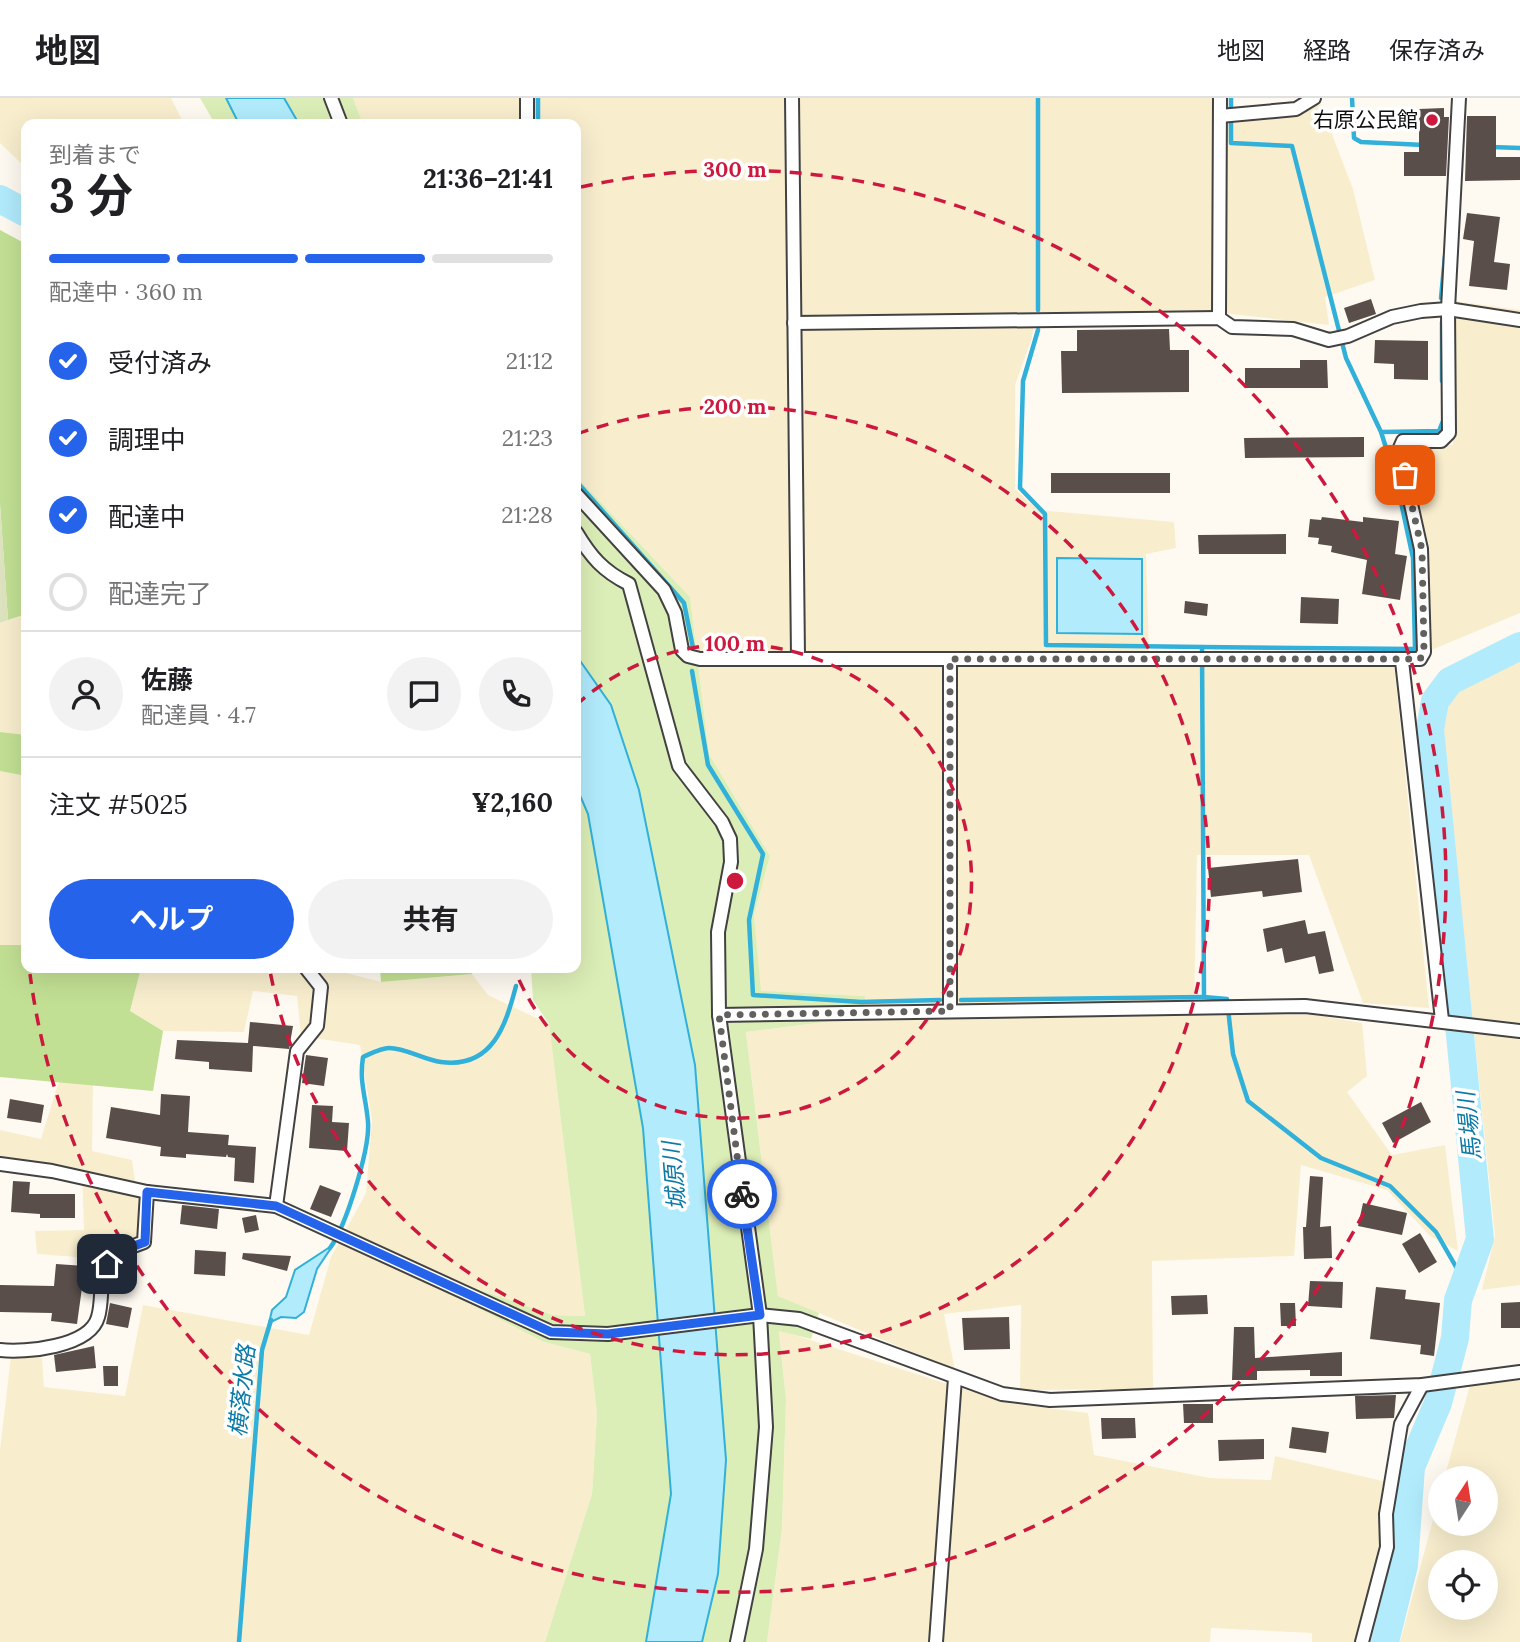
<!DOCTYPE html>
<html lang="ja">
<head>
<meta charset="utf-8">
<style>
  :root { --surface:#fff; --page:#f2f2f2; --text:#202124; --muted:#757577; --line:#e0e0e0; --accent:#2563eb }
  body { margin:0; font-family:Lora,"Noto Sans JP",serif; background:var(--page); color:var(--text); height:100vh; display:flex; flex-direction:column; font-size:26px; white-space:nowrap }
  * { box-sizing:border-box; margin:0 }
  p { font-size:23px; color:var(--muted) }
  .icon { flex:none; width:38px; height:38px; fill:none; stroke:currentColor; stroke-width:2; stroke-linecap:round; stroke-linejoin:round }
  .map { position:relative; flex:1; overflow:hidden }
  .panel { position:absolute; left:21px; top:21px; width:560px; height:854px; display:flex; flex-direction:column; background:var(--surface); border-radius:14px; box-shadow:0 7px 28px #0002 }
  .panel>* { flex:none }
  .needle { width:46px; rotate:12deg }
  .fabs { position:absolute; left:1428px; top:1368px; display:grid; gap:14px }
  .fabs a { display:grid; place-items:center; width:70px; height:70px; border-radius:50%; background:var(--surface); box-shadow:0 7px 28px #0002; font-size:35px }
  .pin { position:absolute; display:grid; place-items:center; width:60px; height:60px; color:#fff; margin:-30px; border-radius:14px; box-shadow:0 4px 10px #0006 }
  .courier { position:absolute; display:grid; place-items:center; width:70px; height:70px; margin:-35px; border:5px solid #2563eb; border-radius:50%; background:#fff; color:#222; box-shadow:0 2px 9px #0007 }
  .head em { font-style:normal; font-weight:700 }
  .head div { display:flex; flex-direction:column-reverse }
  .head { display:flex; align-items:center; justify-content:space-between; height:119px; padding:0 28px }
  h1 { font-size:46px; font-weight:700; line-height:52px }
  .bar { display:grid; grid-template-columns:repeat(4,1fr); gap:10px 7px; align-content:center; height:84px; padding:0 28px }
  .bar i { height:9px; border-radius:5px; background:var(--line) }
  .bar .current { background:var(--accent) }
  .bar p { grid-column:span 4 }
  .line { display:flex; align-items:center; gap:18px; padding:0 28px; border-top:2px solid var(--line) }
  .line div { flex:1 }
  .round { display:grid; place-items:center; flex:none; width:74px; height:74px; border-radius:37px; background:var(--page) }
  ol { padding:0 28px; list-style:none }
  li { display:flex; align-items:center; gap:21px; height:77px }
  li p { margin-inline-start:auto }
  li .icon { padding:7px; border-radius:50%; background:var(--accent); color:#fff; stroke-width:4 }
  li:last-child { color:var(--muted) }
  li i { width:38px; height:38px; border:4px solid var(--line); border-radius:50% }
  .primary-button { display:flex; gap:14px; margin-top:auto; padding:14px 28px }
  .primary-button a { flex:1; height:80px; border-radius:42px; background:var(--accent); color:#fff; font-size:28px; font-weight:700; line-height:80px; text-align:center }
  .primary-button a+a { background:var(--page); color:var(--text) }
  header { display:flex; align-items:center; gap:42px; box-sizing:border-box; height:98px; padding:0 35px; background:var(--surface); border-bottom:2px solid var(--line) }
  header strong { font-size:33px }
  nav { display:flex; gap:38px; margin-inline-start:auto; font-size:24px }
  .map>svg:first-child { display:block }
</style>
</head>
<body>
<header>
<strong>地図</strong>
<nav><a>地図</a><a>経路</a><a>保存済み</a></nav>
</header>
<div class="map">
<svg width="1520" height="1544" viewBox="0 0 1520 1544">
  <rect width="100%" height="100%" fill="#fffaf1"/>
  <!-- farmland -->
  <g fill="#f8eece" fill-rule="evenodd">
    <polygon points="0,0 171,0 184,26 26,26 26,70 0,45"/>
    <polygon points="353,0 1212,0 1212,28 1298,17 1320,5 1353,91 1375,182 1325,199 1329,227 1222,215 1035,214 1032,240 1015,287 1015,391 1038,412 1174,424 1176,450 1146,456 1149,553 1393,555 1429,910 1363,905 1309,757 1197,757 1194,915 1316,917 1362,925 1367,978 1347,994 1392,1057 1445,1047 1458,1153 1430,1138 1387,1092 1301,1067 1294,1158 1152,1163 1153,1291 1020,1292 1021,1207 944,1216 955,1272 778,1198 746,934 864,919 864,898 760,894 754,817 770,758 709,656 690,499 576,378 576,26 363,26"/>
    <polygon points="1454,203 1520,212 1520,515 1429,553 1427,452 1405,351 1453,347"/>
    <polygon points="26,516 26,637 0,634 0,525"/>
    <polygon points="1520,557 1520,1187 1482,1192 1495,1138 1441,617 1464,581"/>
    <polygon points="0,673 26,678 26,847 0,847"/>
    <polygon points="141,870 327,870 381,884 472,876 488,897 549,926 585,1218 553,1217 468,1188 544,1244 590,1256 597,1316 592,1396 545,1544 0,1544 0,1352 11,1258 42,1260 44,1289 125,1298 143,1207 309,1237 331,1159 366,1095 372,1022 360,947 301,938 297,898 253,893 244,934 163,933 130,913"/>
    <polygon points="59,983 93,987 92,1053 132,1062 145,1152 116,1162 37,1156 35,1133 84,1132 82,1074 1,1061 0,1078 0,1032 41,1041"/>
    <polygon points="779,1232 1007,1305 1088,1315 1094,1357 1210,1380 1271,1382 1275,1358 1387,1384 1381,1451 1358,1544 1312,1544 1312,1535 1211,1530 1210,1544 767,1544 782,1431 786,1302"/>
    <path d="M1520 1281V1544H1400L1440 1396V1426H1486V1381H1444L1470 1287ZM1440 1465H1486V1510H1440Z"/>
  </g>
  <!-- green -->
  <g fill="#dceeb7">
    <polygon points="200,0 226,0 239,26 215,26"/>
    <polygon points="284,0 353,0 363,26 299,26"/>
    <polygon points="576,378 690,499 709,656 770,758 754,817 761,893 865,898 864,919 746,934 778,1198 819,1215 811,1241 779,1233 786,1302 782,1431 767,1544 702,1544 718,1476 726,1362 695,967 639,692 611,607 576,557"/>
    <polygon points="576,688 588,716 643,1030 671,1396 646,1544 545,1544 592,1396 597,1316 590,1256 544,1244 461,1201 468,1188 553,1217 585,1218 549,926 533,902 531,870 576,870"/>
  </g>
  <!-- forest -->
  <g fill="#c2e094">
    <polygon points="0,132 26,146 26,516 8,522 0,406"/>
    <polygon points="0,634 26,637 26,678 0,673"/>
    <polygon points="0,847 26,847 26,870 141,870 130,913 163,933 153,993 0,979"/>
    <polygon points="380,870 471,870 472,876 381,884"/>
  </g>
  <!-- cemetery -->
  <polygon fill="#dee4bf" points="0,406 8,522 0,525"/>
  <!-- water -->
  <g fill="#b1ebfc" stroke="#31b0d9" stroke-width="2">
    <polygon points="226,0 284,0 299,26 239,26"/>
    <polygon points="1057,460 1142,461 1142,536 1057,535"/>
    <polygon points="576,557 611,607 639,692 695,967 726,1362 718,1476 702,1544 646,1544 671,1396 643,1030 588,716 576,688"/>
    <polygon points="333,1147 317,1171 304,1214 296,1220 281,1219 269,1225 272,1212 286,1199 295,1172"/>
  </g>
  <g fill="none" stroke-linecap="round" stroke-linejoin="round">
    <!-- stream -->
    <g stroke="#31b0d9" stroke-width="4.5">
      <polyline points="1352,0 1354,40 1361,44 1424,47"/>
      <polyline points="538,26 538,0"/>
      <polyline points="1491,49 1520,50"/>
      <polyline points="1441,200 1445,158"/>
      <polyline points="1038,212 1038,0"/>
      <polyline points="1442,224 1442,283"/>
      <polyline points="1038,232 1023,283 1020,390 1045,416 1046,547 1202,549 1204,899 1227,901 1233,956 1248,1003 1321,1060 1390,1088 1436,1134 1459,1174 1458,1202"/>
      <polyline points="1382,334 1439,333 1443,323"/>
      <polyline points="576,383 684,505 693,550"/>
      <polyline points="1202,549 1415,551 1413,460 1396,381 1381,334 1346,260 1292,48 1231,45 1231,0"/>
      <polyline points="692,573 708,667 763,756 749,822 753,897 861,904 940,902"/>
      <polyline points="961,902 1204,899"/>
      <path d="M330 1150C346 1128 370 1051 368 1024 366 999 359 985 363 959 370 956 381 950 389 950 406 950 424 962 441 964 493 971 506 926 516 888"/>
      <polyline points="239,1544 262,1252 271,1222"/>
    </g>
    <!-- river -->
    <g stroke="#b1ebfc" stroke-width="28">
      <polyline points="0,101 26,115"/>
      <polyline points="1385,1544 1404,1467 1411,1369 1438,1305 1455,1240 1458,1202 1480,1141 1430,631 1435,603 1450,583 1520,548"/>
    </g>
  </g>
  <!-- building -->
  <g fill="#594e4a">
    <polygon points="1444,10 1444,19 1449,19 1446,78 1404,78 1404,54 1419,54 1419,11"/>
    <polygon points="1467,18 1496,18 1496,59 1520,59 1520,82 1465,83"/>
    <polygon points="1467,115 1500,119 1494,164 1510,166 1507,192 1469,188 1474,143 1463,141"/>
    <polygon points="1371,201 1376,216 1349,225 1344,210"/>
    <polygon points="1169,231 1170,252 1189,252 1189,294 1062,295 1061,253 1077,253 1077,232"/>
    <polygon points="1375,242 1428,243 1428,282 1394,281 1394,266 1374,265"/>
    <polygon points="1300,262 1327,262 1328,290 1245,290 1245,270 1300,270"/>
    <polygon points="1364,339 1364,359 1245,360 1244,340"/>
    <rect x="1051" y="375" width="119" height="20"/>
    <polygon points="1322,419 1363,424 1363,419 1399,423 1395,456 1407,458 1400,502 1362,496 1367,462 1331,454 1332,448 1318,446 1319,440 1308,439 1310,421 1321,422"/>
    <polygon points="1286,436 1286,456 1199,456 1198,437"/>
    <polygon points="1301,499 1339,501 1338,526 1300,525"/>
    <polygon points="1185,503 1208,506 1207,518 1184,515"/>
    <polygon points="1298,761 1302,794 1263,799 1262,793 1211,799 1208,770"/>
    <polygon points="1305,822 1308,836 1325,833 1334,873 1319,876 1315,858 1285,865 1282,850 1267,854 1263,831"/>
    <polygon points="250,924 293,928 289,951 253,948 252,974 209,971 209,964 175,961 177,942 248,945"/>
    <polygon points="306,957 328,960 324,988 302,985"/>
    <polygon points="161,996 190,998 188,1034 229,1037 228,1047 256,1049 254,1085 234,1083 235,1060 228,1059 227,1056 226,1059 186,1056 186,1060 160,1058 161,1049 106,1040 111,1009 160,1017"/>
    <polygon points="10,1001 44,1007 41,1025 7,1020"/>
    <polygon points="1421,1004 1431,1024 1393,1045 1382,1025"/>
    <polygon points="312,1007 333,1008 332,1024 349,1025 347,1053 309,1050"/>
    <polygon points="1310,1078 1323,1079 1320,1129 1331,1128 1332,1160 1304,1161 1303,1129 1306,1129"/>
    <polygon points="13,1083 30,1084 29,1096 75,1096 75,1120 40,1120 40,1116 11,1114"/>
    <polygon points="320,1087 341,1095 331,1119 310,1111"/>
    <polygon points="1363,1105 1407,1115 1402,1137 1358,1128"/>
    <polygon points="182,1107 219,1111 217,1131 180,1126"/>
    <polygon points="256,1117 259,1132 245,1135 242,1120"/>
    <polygon points="1420,1135 1437,1164 1419,1175 1402,1146"/>
    <polygon points="195,1152 226,1154 225,1178 194,1176"/>
    <polygon points="243,1155 291,1158 287,1173 242,1161"/>
    <polygon points="56,1166 85,1168 77,1226 51,1223 52,1215 0,1214 0,1187 54,1188"/>
    <polygon points="1310,1183 1343,1184 1342,1210 1308,1208"/>
    <polygon points="1376,1189 1406,1192 1405,1201 1440,1205 1434,1258 1420,1256 1421,1247 1370,1241"/>
    <polygon points="1207,1197 1208,1216 1172,1217 1171,1198"/>
    <polygon points="1520,1204 1520,1230 1501,1230 1501,1205"/>
    <polygon points="110,1205 132,1210 128,1230 106,1226"/>
    <polygon points="1280,1205 1295,1205 1296,1228 1281,1228"/>
    <polygon points="1009,1219 1010,1251 964,1252 962,1220"/>
    <polygon points="1234,1229 1254,1229 1255,1260 1342,1254 1342,1278 1310,1278 1310,1272 1257,1273 1257,1282 1232,1282"/>
    <polygon points="94,1248 96,1270 56,1274 54,1257"/>
    <polygon points="103,1268 118,1268 118,1288 104,1288"/>
    <polygon points="1396,1297 1394,1320 1356,1321 1355,1298"/>
    <polygon points="1183,1306 1213,1306 1213,1325 1184,1325"/>
    <polygon points="1101,1320 1135,1320 1136,1340 1102,1341"/>
    <polygon points="1292,1329 1329,1334 1326,1355 1289,1350"/>
    <polygon points="1264,1341 1264,1361 1219,1363 1218,1342"/>
  </g>
  <g fill="none" stroke-linecap="round" stroke-linejoin="round">
    <defs>
      <g id="street">
        <polyline points="331,0 341,26"/>
        <polyline points="527,0 527,26"/>
        <polyline points="792,0 798,559"/>
        <polyline points="1220,18 1296,11 1314,0"/>
        <polyline points="1219,220 1220,0"/>
        <polyline points="794,225 1219,220 1232,229 1293,231 1329,242 1348,238 1392,219 1421,213 1448,211 1520,222"/>
        <polyline points="576,396 664,492 675,515 682,552 688,558 700,561 1420,561 1424,554 1421,451 1399,352 1403,343 1441,343 1449,335 1448,211 1459,0"/>
        <path d="M576 434C591 459 603 473 629 486L679 668 722 724 730 741 731 764 718 834 719 917 760 1217 766 1329 756 1451 737 1544"/>
        <polyline points="1402,563 1442,922"/>
        <polyline points="950,913 950,561"/>
        <polyline points="719,917 1305,908 1520,933"/>
        <polyline points="0,1066 52,1073 147,1094 276,1108 551,1234 608,1236 760,1217 799,1221 1002,1296 1050,1302 1422,1287 1520,1274"/>
        <polyline points="276,1108 297,953 317,928 321,889 306,870"/>
        <path d="M0 1252C25 1255 90 1249 98 1219 103 1204 99 1179 107 1165 115 1153 132 1149 144 1144L147 1094"/>
        <polyline points="936,1544 955,1280"/>
        <polyline points="1362,1544 1387,1449 1386,1416 1401,1326 1422,1287"/>
      </g>
    </defs>
    <!-- street casing -->
    <use href="#street" stroke="#424242" stroke-width="16"/>
    <!-- street -->
    <use href="#street" stroke="#fff" stroke-width="12"/>
  </g>
  <g fill="none" stroke-linecap="round" stroke-linejoin="round">
    <!-- done -->
    <polyline stroke="#63615e" stroke-width="7" stroke-dasharray="0 12.6" points="742,1096 719,917 950,913 950,561 1420,561 1424,554 1422,452 1405,377"/>
    <!-- route -->
    <polyline stroke="#2563eb" stroke-width="9" points="107,1166 120,1153 145,1144 147,1094 276,1108 551,1234 608,1236 760,1217 742,1096"/>
  </g>
  <!-- distance rings -->
  <g fill="none" stroke="#cd193e" stroke-width="3.5" stroke-dasharray="12 9">
    <path d="M576 607A237 237 0 1 1 514 870"/>
    <path d="M577 336A474 474 0 1 1 270 873"/>
    <path d="M26 839A711 711 0 0 1 26 727M581 89A711 711 0 1 1 30 876"/>
  </g>
  <!-- markers -->
  <circle fill="#cd193e" stroke="#fff" stroke-width="2.5" cx="1432" cy="22" r="7"/>
  <g text-anchor="middle" stroke-width="7" stroke-linejoin="round" paint-order="stroke">
    <!-- poi labels -->
    <g font-size="21" fill="#0f0f0f" stroke="#fff" text-anchor="end">
      <text x="1418" y="29">右原公民館</text>
    </g>
    <!-- water labels -->
    <g font-size="23" font-style="italic" fill="#0c7aa6" stroke="#fff">
      <text transform="translate(1469 1028) rotate(-96)" y="8">馬場川</text>
      <text transform="translate(674 1078) rotate(-95)" y="8">城原川</text>
      <text transform="translate(242 1293) rotate(-84)" y="8">横落水路</text>
    </g>
  </g>
  <circle cx="735" cy="783" r="10" fill="#cd193e" stroke="#fff" stroke-width="3.5"/>
  <g font-size="21" text-anchor="middle" font-weight="bold" fill="#cd193e" stroke="#fff" stroke-width="7" stroke-linejoin="round" paint-order="stroke">
    <text x="735" y="79">300 m</text>
    <text x="735" y="316">200 m</text>
    <text x="735" y="553">100 m</text>
  </g>
</svg>
<div class="fabs">
<a><svg class="needle" viewBox="-14 -14 28 28"><path d="M0-13l5 13h-10z" fill="#e53935"/><path d="M0 13l5-13h-10z" fill="#757577"/></svg></a>
<a><svg class="icon" aria-label="locate" viewBox="0 0 24 24"><circle cx="12" cy="12" r="6"/><path d="M12 2v4M12 18v4M2 12h4M18 12h4"/></svg></a>
</div>
<div class="pin" style="left:1405px;top:377px;background:#ea580c"><svg class="icon" aria-label="bag" viewBox="0 0 24 24"><path d="M5 8h14l-1 12H6zM9 8a3 3 0 0 1 6 0"/></svg></div>
<div class="pin" style="left:107px;top:1166px;background:#1f2937"><svg class="icon" aria-label="home" viewBox="0 0 24 24"><path d="M3 11l9-7 9 7M6 9v11h12V9"/></svg></div>
<div class="courier" style="left:742px;top:1096px"><svg class="icon" aria-label="bike" viewBox="0 0 24 24"><circle cx="6" cy="16" r="4"/><circle cx="18" cy="16" r="4"/><path d="M6 16l4-8h5l3 8M10 8l3 8H6M13 5h3"/></svg></div>
<section class="panel">
<div class="head"><div><h1>3 分</h1><p>到着まで</p></div><em>21:36–21:41</em></div>
<div class="bar"><i class="current"></i><i class="current"></i><i class="current"></i><i></i><p>配達中 · 360 m</p></div>
<ol>
<li><svg class="icon" aria-label="check" viewBox="0 0 24 24"><path d="M5 12l5 5 9-10"/></svg>受付済み<p>21:12</p></li>
<li><svg class="icon" aria-label="check" viewBox="0 0 24 24"><path d="M5 12l5 5 9-10"/></svg>調理中<p>21:23</p></li>
<li><svg class="icon" aria-label="check" viewBox="0 0 24 24"><path d="M5 12l5 5 9-10"/></svg>配達中<p>21:28</p></li>
<li><i></i>配達完了</li>
</ol>
<div class="line" style="height:126px"><a class="round"><svg class="icon" aria-label="person" viewBox="0 0 24 24"><circle cx="12" cy="8" r="4"/><path d="M4 21q1-7 8-7t8 7"/></svg></a><div><b>佐藤</b><p>配達員 · 4.7</p></div><a class="round"><svg class="icon" aria-label="chat" viewBox="0 0 24 24"><path d="M4 5h16v11H9l-5 4z"/></svg></a><a class="round"><svg class="icon" aria-label="phone" viewBox="0 0 24 24"><path d="M5 4h4l2 5-3 2q2 4 5 5l2-3 5 2v4C11 20 4 13 5 4z"/></svg></a></div>
<div class="line" style="height:91px"><div>注文 #5025</div><b>¥2,160</b></div>
<div class="primary-button"><a>ヘルプ</a><a>共有</a></div>
</section>
</div>
</body>
</html>
